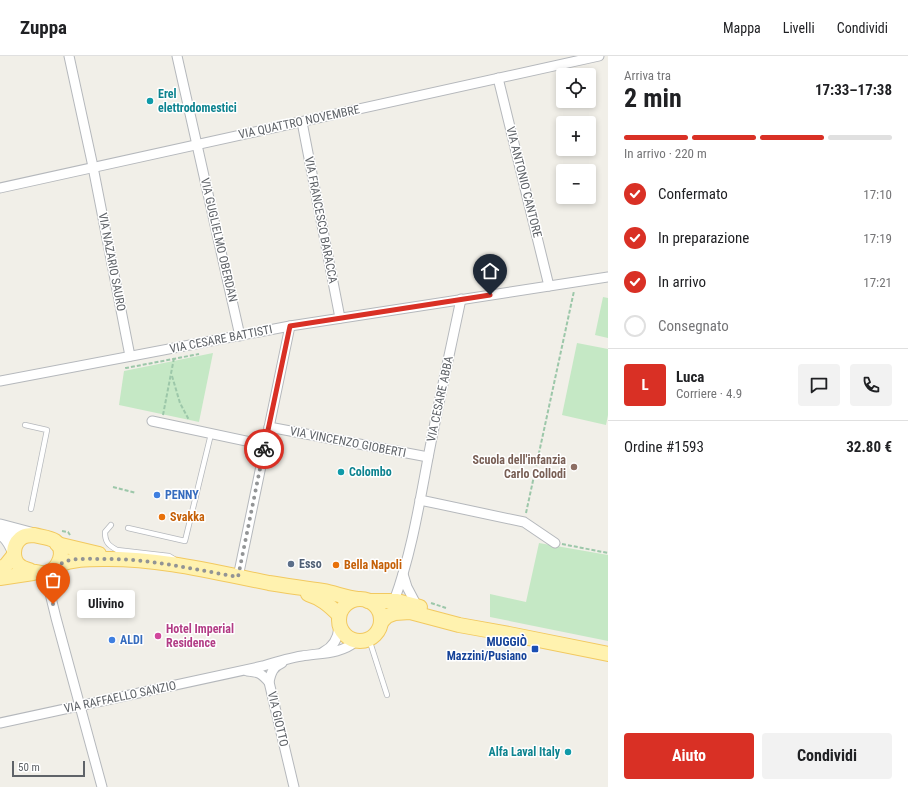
<!DOCTYPE html>
<html lang="it">
<head>
<meta charset="utf-8">
<style>
  :root { --surface:#fff; --page:#f2f2f2; --text:#202124; --muted:#757577; --line:#e0e0e0; --accent:#d93025 }
  body { margin:0; font-family:"Roboto Condensed",sans-serif; background:var(--page); color:var(--text); height:100vh; display:flex; flex-direction:column; font-size:15px; white-space:nowrap }
  * { box-sizing:border-box; margin:0 }
  p { font-size:13px; color:var(--muted) }
  .icon { flex:none; width:22px; height:22px; fill:none; stroke:currentColor; stroke-width:2; stroke-linecap:round; stroke-linejoin:round }
  .map { position:relative; flex:1; overflow:hidden }
  .side { display:flex; flex-direction:column; background:var(--surface); width:300px }
  .side>* { flex:none }
  .fabs { position:absolute; left:556px; top:12px; display:grid; gap:8px }
  .fabs a { display:grid; place-items:center; width:40px; height:40px; border-radius:4px; background:var(--surface); box-shadow:0 2px 6px #0003; font-size:20px }
  .scale { position:absolute; left:12px; bottom:10px; width:73px; box-sizing:border-box; padding-left:4px; border:2px solid #5f6368; border-top:0; font-size:11px; line-height:14px; white-space:nowrap; color:#5f6368; -webkit-text-stroke:3px #fff; paint-order:stroke }
  .pin { position:absolute; display:grid; place-items:center; width:34px; height:34px; color:#fff; margin:-41px -17px; border-radius:50% 50% 50% 0; rotate:-45deg; box-shadow:0 0 4px #0007 }
  .pin .icon { rotate:45deg }
  .courier { position:absolute; display:grid; place-items:center; width:40px; height:40px; margin:-20px; border:3px solid #d93025; border-radius:50%; background:#fff; color:#222; box-shadow:0 1px 5px #0007 }
  .bubble { position:absolute; height:28px; border-radius:4px; background:var(--surface); box-shadow:0 2px 6px #0003; font-size:13px; font-weight:700; line-height:28px; text-align:center }
  .summary em { font-style:normal; font-weight:700 }
  .summary div { display:flex; flex-direction:column-reverse }
  .summary { display:flex; align-items:center; justify-content:space-between; height:68px; padding:0 16px }
  h1 { font-size:26px; font-weight:700; line-height:30px }
  .bar { display:grid; grid-template-columns:repeat(4,1fr); gap:6px 4px; align-content:center; height:48px; padding:0 16px }
  .bar i { height:5px; border-radius:3px; background:var(--line) }
  .bar .active { background:var(--accent) }
  .bar p { grid-column:span 4 }
  .line { display:flex; align-items:center; gap:10px; padding:0 16px; border-top:1px solid var(--line) }
  .line div { flex:1 }
  .round { display:grid; place-items:center; flex:none; width:42px; height:42px; border-radius:4px; background:var(--page) }
  ol { padding:0 16px; list-style:none }
  li { display:flex; align-items:center; gap:12px; height:44px }
  li p { margin-inline-start:auto }
  li .icon { padding:4px; border-radius:50%; background:var(--accent); color:#fff; stroke-width:4 }
  li:last-child { color:var(--muted) }
  li i { width:22px; height:22px; border:2px solid var(--line); border-radius:50% }
  .primary-button { display:flex; gap:8px; margin-top:auto; padding:8px 16px }
  .primary-button a { flex:1; height:46px; border-radius:4px; background:var(--accent); color:#fff; font-size:16px; font-weight:700; line-height:46px; text-align:center }
  .primary-button a+a { background:var(--page); color:var(--text) }
  header { display:flex; align-items:center; gap:24px; box-sizing:border-box; height:56px; padding:0 20px; background:var(--surface); border-bottom:1px solid var(--line) }
  header strong { font-size:19px }
  nav { display:flex; gap:22px; margin-inline-start:auto; font-size:14px }
  main { display:flex; flex:1; min-height:0 }
  .map>svg:first-child { display:block }
</style>
</head>
<body>
<header>
<strong>Zuppa</strong>
<nav><a>Mappa</a><a>Livelli</a><a>Condividi</a></nav>
</header>
<main>
<div class="map">
<svg width="608" height="731" viewBox="0 0 608 731">
  <rect width="100%" height="100%" fill="#f1efe8"/>
  <!-- green -->
  <g fill="#c5e8c5">
    <polygon points="603,241 608,242 608,282 595,279"/>
    <polygon points="577,287 608,293 608,359 606,369 562,359"/>
    <polygon points="213,297 199,366 119,349 124,315"/>
    <polygon points="539,487 608,499 608,585 490,561 490,538 526,546"/>
  </g>
  <g fill="none" stroke-linecap="round" stroke-linejoin="round">
    <defs>
      <g id="lane">
        <polyline points="25,369 47,374 31,453"/>
        <path d="M111 469 105 476C105 486 108 489 117 494L169 500 174 503"/>
        <polyline points="128,472 185,485 211,378"/>
        <polyline points="369,583 387,639"/>
      </g>
      <g id="street">
        <polyline points="69,0 92,106 130,300"/>
        <polyline points="177,0 240,280"/>
        <polyline points="498,22 549,230"/>
        <polyline points="302,66 340,262"/>
        <polyline points="0,132 599,0"/>
        <polyline points="0,325 290,270 608,221"/>
        <polyline points="152,365 265,389"/>
        <polyline points="269,371 428,401"/>
        <polyline points="420,444 524,466 555,487"/>
        <polyline points="45,517 56,562 102,731"/>
        <polyline points="403,518 407,531 417,550"/>
        <polyline points="238,521 290,270"/>
        <path d="M394 545C411 499 419 450 428 402 438 349 450 296 461 243"/>
        <path d="M323 596C334 591 338 582 339 571"/>
        <path d="M282 607C273 611 271 616 269 626L294 731"/>
        <path d="M247 615C259 616 261 617 269 626"/>
        <path d="M0 667 263 610C276 606 289 602 302 600 320 597 342 598 356 585"/>
      </g>
      <g id="secondary">
        <polyline points="0,470 34,479"/>
        <path d="M0 477C7 480 11 488 14 495"/>
      </g>
      <g id="primary">
        <path d="M34 479C41 481 49 481 55 485 67 494 59 514 46 517 41 518 36 516 31 515 28 513 23 513 20 510 12 504 12 490 20 483 24 479 29 479 34 479Z"/>
        <polyline points="57,488 99,498"/>
        <path d="M58 509C73 503 87 503 103 503 159 502 214 516 269 527 286 530 305 532 323 535 335 537 346 542 358 543"/>
        <polyline points="0,513 6,509 14,499"/>
        <polyline points="0,522 33,517"/>
        <path d="M308 538C321 542 329 549 339 559"/>
        <circle cx="360" cy="564" r="21"/>
        <polyline points="368,545 397,545 420,551"/>
        <polyline points="381,566 387,560 395,557 410,556 459,569 509,578 608,598"/>
      </g>
    </defs>
    <!-- lane casing -->
    <use href="#lane" stroke="#b5b8bc" stroke-width="6"/>
    <!-- street casing -->
    <use href="#street" stroke="#b5b8bc" stroke-width="11"/>
    <!-- secondary casing -->
    <use href="#secondary" stroke="#b6babf" stroke-width="15"/>
    <!-- primary casing -->
    <use href="#primary" stroke="#f2c960" stroke-width="16"/>
    <!-- path -->
    <g stroke="#9cc7a9" stroke-width="2" stroke-dasharray="4 2" stroke-linecap="butt">
      <polyline points="126,311 126,312 199,298"/>
      <polyline points="172,320 180,347 189,364"/>
      <polyline points="163,359 174,302"/>
      <polyline points="113,431 136,437"/>
      <polyline points="526,457 574,235"/>
      <polyline points="62,475 68,476 70,479"/>
      <polyline points="562,488 608,497"/>
      <polyline points="431,547 446,552"/>
    </g>
    <!-- lane -->
    <use href="#lane" stroke="#fff" stroke-width="4.5"/>
    <!-- street -->
    <use href="#street" stroke="#fff" stroke-width="9"/>
    <!-- secondary -->
    <use href="#secondary" stroke="#fff" stroke-width="13"/>
    <!-- primary -->
    <use href="#primary" stroke="#fff2af" stroke-width="14"/>
  </g>
  <g fill="none" stroke-linecap="round" stroke-linejoin="round">
    <!-- done -->
    <path stroke="#929495" stroke-width="4" stroke-dasharray="0 7.2" d="M53 548 46 517C54 514 58 508 67 505 77 502 89 503 100 503 147 502 192 513 238 521L264 393"/>
    <!-- route -->
    <polyline stroke="#d93025" stroke-width="5" points="264,393 290,270 490,239"/>
  </g>
  <!-- markers -->
  <g fill="#0f9aa8" stroke="#fff" stroke-width="1.5">
    <circle cx="150" cy="45" r="4"/>
    <circle cx="341" cy="416" r="4"/>
    <circle cx="568" cy="696" r="4"/>
  </g>
  <circle fill="#8d6e63" stroke="#fff" stroke-width="1.5" cx="574" cy="411" r="4"/>
  <g fill="#3f7fe0" stroke="#fff" stroke-width="1.5">
    <circle cx="157" cy="439" r="4"/>
    <circle cx="112" cy="584" r="4"/>
  </g>
  <g fill="#e8710a" stroke="#fff" stroke-width="1.5">
    <circle cx="162" cy="461" r="4"/>
    <circle cx="336" cy="509" r="4"/>
  </g>
  <circle fill="#5c6f8a" stroke="#fff" stroke-width="1.5" cx="291" cy="508" r="4"/>
  <circle fill="#d1479c" stroke="#fff" stroke-width="1.5" cx="158" cy="580" r="4"/>
  <rect fill="#1a4fb4" stroke="#fff" stroke-width="1.5" x="531" y="589" width="8" height="8" rx="2"/>
  <g text-anchor="middle" stroke-width="3" stroke-linejoin="round" paint-order="stroke">
    <!-- culture labels -->
    <g font-size="12" font-weight="bold" fill="#0d838f" stroke="#fff" text-anchor="start">
      <text x="158" y="42">Erel<tspan x="158" dy="14">elettrodomestici</tspan></text>
      <text x="349" y="420">Colombo</text>
      <text x="560" y="700" text-anchor="end">Alfa Laval Italy</text>
    </g>
    <!-- street labels -->
    <g font-size="12" fill="#5f6368" stroke="#fff">
      <text transform="translate(299 66) rotate(-12)" y="4">VIA QUATTRO NOVEMBRE</text>
      <text transform="translate(524 126) rotate(76)" y="4">VIA ANTONIO CANTORE</text>
      <text transform="translate(321 164) rotate(79)" y="4">VIA FRANCESCO BARACCA</text>
      <text transform="translate(219 184) rotate(77)" y="4">VIA GUGLIELMO OBERDAN</text>
      <text transform="translate(112 206) rotate(79)" y="4">VIA NAZARIO SAURO</text>
      <text transform="translate(221 283) rotate(-11)" y="4">VIA CESARE BATTISTI</text>
      <text transform="translate(440 343) rotate(-78)" y="4">VIA CESARE ABBA</text>
      <text transform="translate(348 386) rotate(11)" y="4">VIA VINCENZO GIOBERTI</text>
      <text transform="translate(120 641) rotate(-12)" y="4">VIA RAFFAELLO SANZIO</text>
      <text transform="translate(278 663) rotate(77)" y="4">VIA GIOTTO</text>
    </g>
    <!-- education labels -->
    <g font-size="12" font-weight="bold" fill="#785e54" stroke="#fff" text-anchor="end">
      <text x="566" y="408">Scuola dell'infanzia<tspan x="566" dy="14">Carlo Collodi</tspan></text>
    </g>
    <!-- shop labels -->
    <g font-size="12" font-weight="bold" fill="#366cbe" stroke="#fff" text-anchor="start">
      <text x="165" y="443">PENNY</text>
      <text x="120" y="588">ALDI</text>
    </g>
    <!-- food labels -->
    <g font-size="12" font-weight="bold" fill="#c56008" stroke="#fff" text-anchor="start">
      <text x="170" y="465">Svakka</text>
      <text x="344" y="513">Bella Napoli</text>
    </g>
    <!-- service labels -->
    <g font-size="12" font-weight="bold" fill="#4e5e75" stroke="#fff" text-anchor="start">
      <text x="299" y="512">Esso</text>
    </g>
    <!-- hotel labels -->
    <g font-size="12" font-weight="bold" fill="#b23c85" stroke="#fff" text-anchor="start">
      <text x="166" y="577">Hotel Imperial<tspan x="166" dy="14">Residence</tspan></text>
    </g>
    <!-- transit labels -->
    <g font-size="12" font-weight="bold" fill="#164399" stroke="#fff" text-anchor="end">
      <text x="527" y="590">MUGGIÒ<tspan x="527" dy="14">Mazzini/Pusiano</tspan></text>
    </g>
  </g>
</svg>
<div class="fabs">
<a><svg class="icon" aria-label="locate" viewBox="0 0 24 24"><circle cx="12" cy="12" r="6"/><path d="M12 2v4M12 18v4M2 12h4M18 12h4"/></svg></a>
<a>+</a>
<a>−</a>
</div>
<div class="scale">50 m</div>
<div class="pin" style="left:53px;top:548px;background:#ea580c"><svg class="icon" aria-label="bag" viewBox="0 0 24 24"><path d="M5 8h14l-1 12H6zM9 8a3 3 0 0 1 6 0"/></svg></div>
<div class="pin" style="left:490px;top:239px;background:#1f2937"><svg class="icon" aria-label="home" viewBox="0 0 24 24"><path d="M3 11l9-7 9 7M6 9v11h12V9"/></svg></div>
<div class="courier" style="left:264px;top:393px"><svg class="icon" aria-label="bike" viewBox="0 0 24 24"><circle cx="6" cy="16" r="4"/><circle cx="18" cy="16" r="4"/><path d="M6 16l4-8h5l3 8M10 8l3 8H6M13 5h3"/></svg></div>
<div class="bubble" style="left:77px;top:534px;width:58px">Ulivino</div>
</div>
<section class="side">
<div class="summary"><div><h1>2 min</h1><p>Arriva tra</p></div><em>17:33–17:38</em></div>
<div class="bar"><i class="active"></i><i class="active"></i><i class="active"></i><i></i><p>In arrivo · 220 m</p></div>
<ol>
<li><svg class="icon" aria-label="check" viewBox="0 0 24 24"><path d="M5 12l5 5 9-10"/></svg>Confermato<p>17:10</p></li>
<li><svg class="icon" aria-label="check" viewBox="0 0 24 24"><path d="M5 12l5 5 9-10"/></svg>In preparazione<p>17:19</p></li>
<li><svg class="icon" aria-label="check" viewBox="0 0 24 24"><path d="M5 12l5 5 9-10"/></svg>In arrivo<p>17:21</p></li>
<li><i></i>Consegnato</li>
</ol>
<div class="line" style="height:72px"><b class="round" style="background:var(--accent);color:#fff">L</b><div><b>Luca</b><p>Corriere · 4.9</p></div><a class="round"><svg class="icon" aria-label="chat" viewBox="0 0 24 24"><path d="M4 5h16v11H9l-5 4z"/></svg></a><a class="round"><svg class="icon" aria-label="phone" viewBox="0 0 24 24"><path d="M5 4h4l2 5-3 2q2 4 5 5l2-3 5 2v4C11 20 4 13 5 4z"/></svg></a></div>
<div class="line" style="height:52px"><div>Ordine #1593</div><b>32.80 €</b></div>
<div class="primary-button"><a>Aiuto</a><a>Condividi</a></div>
</section>
</main>
</body>
</html>
